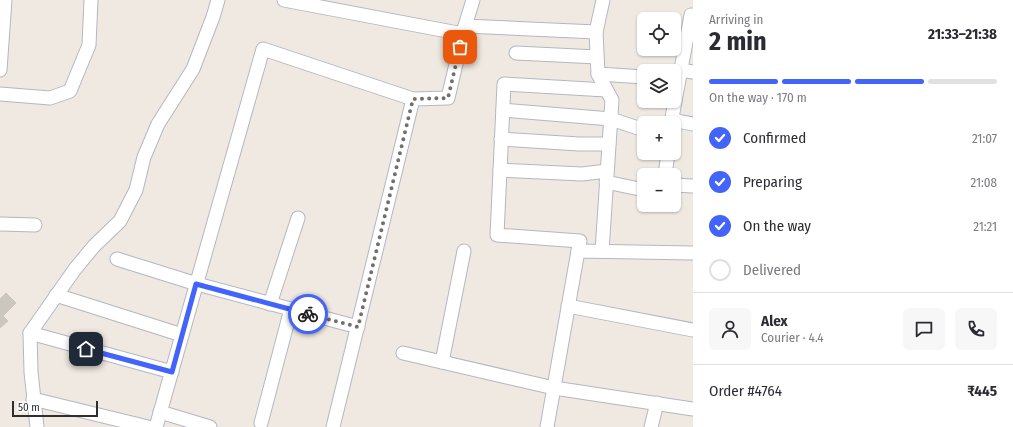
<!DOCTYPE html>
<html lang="en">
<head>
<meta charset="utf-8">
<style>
  :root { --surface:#fff; --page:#f7f7f7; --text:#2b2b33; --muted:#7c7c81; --line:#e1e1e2; --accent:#4264fb }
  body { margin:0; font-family:"Fira Sans Condensed",sans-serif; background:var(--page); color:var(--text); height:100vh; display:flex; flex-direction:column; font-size:15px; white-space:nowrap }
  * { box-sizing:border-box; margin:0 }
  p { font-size:13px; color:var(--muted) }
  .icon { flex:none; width:22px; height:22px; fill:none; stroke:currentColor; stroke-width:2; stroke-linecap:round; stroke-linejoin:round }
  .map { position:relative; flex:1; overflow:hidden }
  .panel { display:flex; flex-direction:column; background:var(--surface); width:320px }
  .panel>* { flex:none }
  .controls { position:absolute; left:637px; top:12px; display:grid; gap:8px }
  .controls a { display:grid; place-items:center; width:44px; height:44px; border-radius:6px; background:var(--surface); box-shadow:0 1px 3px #0004; font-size:20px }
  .scale { position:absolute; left:12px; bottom:10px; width:86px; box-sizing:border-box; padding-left:4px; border:2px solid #2e2e2e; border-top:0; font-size:11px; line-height:14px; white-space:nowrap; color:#2e2e2e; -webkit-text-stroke:3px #fff; paint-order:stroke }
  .pin { position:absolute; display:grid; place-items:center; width:34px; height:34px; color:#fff; margin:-17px; border-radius:8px; box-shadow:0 2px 6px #0006 }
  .courier { position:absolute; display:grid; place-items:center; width:40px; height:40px; margin:-20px; border:3px solid #4264fb; border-radius:50%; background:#fff; color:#222; box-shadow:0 1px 5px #0007 }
  .head em { font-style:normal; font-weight:700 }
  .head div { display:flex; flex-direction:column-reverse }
  .head { display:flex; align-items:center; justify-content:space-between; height:68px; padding:0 16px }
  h1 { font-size:26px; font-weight:700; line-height:30px }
  .bar { display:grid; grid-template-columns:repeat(4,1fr); gap:6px 4px; align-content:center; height:48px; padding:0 16px }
  .bar i { height:5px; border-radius:3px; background:var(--line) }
  .bar .selected { background:var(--accent) }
  .bar p { grid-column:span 4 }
  .line { display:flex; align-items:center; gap:10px; padding:0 16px; border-top:1px solid var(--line) }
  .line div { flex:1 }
  .round { display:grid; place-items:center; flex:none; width:42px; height:42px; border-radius:6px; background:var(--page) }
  ol { padding:0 16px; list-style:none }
  li { display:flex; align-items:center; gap:12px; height:44px }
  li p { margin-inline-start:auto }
  li .icon { padding:4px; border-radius:50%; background:var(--accent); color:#fff; stroke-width:4 }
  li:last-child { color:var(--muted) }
  li i { width:22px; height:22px; border:2px solid var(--line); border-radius:50% }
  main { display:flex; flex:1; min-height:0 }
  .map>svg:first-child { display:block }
</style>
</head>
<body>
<main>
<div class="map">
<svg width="693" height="427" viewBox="0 0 693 427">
  <rect width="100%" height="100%" fill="#efe9e1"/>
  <!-- building -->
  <polygon fill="#cbc7bf" stroke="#cbc5ba" points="6,293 16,303 3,316 8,321 0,328 0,299"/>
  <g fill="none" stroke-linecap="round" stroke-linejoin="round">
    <defs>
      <g id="minor">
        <polyline points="284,0 463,34"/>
        <polyline points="473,0 465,26 596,32 598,74 612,100 602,251"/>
        <polyline points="596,32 603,0"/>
        <polyline points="516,53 597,57"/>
        <polyline points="0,70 5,0"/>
        <polyline points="681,70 693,72"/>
        <polyline points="598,74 644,77"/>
        <polyline points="0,94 50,98 70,91 89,45 91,0"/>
        <polyline points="503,110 611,119 644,130"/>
        <polyline points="672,120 693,124"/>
        <polyline points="671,123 691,15 693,15"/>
        <polyline points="501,139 579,144 609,144"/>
        <polyline points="500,170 582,174 607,171"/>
        <polyline points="665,175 668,153"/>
        <polyline points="606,182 644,190"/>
        <polyline points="674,185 693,186"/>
        <polyline points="0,224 35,225"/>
        <polyline points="578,251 580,241 497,235 504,84 606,90"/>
        <polyline points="117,259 197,284 358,327"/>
        <polyline points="56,295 182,335"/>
        <polyline points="270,304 298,218"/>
        <polyline points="568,306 693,330"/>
        <polyline points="30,333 172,372"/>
        <polyline points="403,353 554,388 693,409"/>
        <polyline points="442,362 464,251"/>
        <polyline points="33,399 148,427"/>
        <polyline points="160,412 210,427"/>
        <polyline points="261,423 291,309"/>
        <polyline points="37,427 31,372 30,333 75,269 94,246 120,221 136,190 144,157 158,124 193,69 213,17 218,0"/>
        <polyline points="156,427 263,49 413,99"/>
        <polyline points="333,427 413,99 448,98 465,26"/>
        <polyline points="547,427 578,251 693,253"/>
        <polyline points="651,427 657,403"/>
      </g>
    </defs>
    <!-- minor casing -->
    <use href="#minor" stroke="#b4b7c1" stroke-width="15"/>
    <!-- minor -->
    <use href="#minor" stroke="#fff" stroke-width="13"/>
  </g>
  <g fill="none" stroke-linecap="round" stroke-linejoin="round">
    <!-- done -->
    <polyline stroke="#726f6d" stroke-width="4" stroke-dasharray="0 7.2" points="308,314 358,327 413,99 448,98 460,47"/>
    <!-- route -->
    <polyline stroke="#4264fb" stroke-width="5" points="86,349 172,372 196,284 308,314"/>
  </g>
</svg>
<div class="controls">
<a><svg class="icon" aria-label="locate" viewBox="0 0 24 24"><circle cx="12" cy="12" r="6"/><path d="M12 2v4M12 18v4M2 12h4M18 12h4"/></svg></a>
<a><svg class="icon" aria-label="layers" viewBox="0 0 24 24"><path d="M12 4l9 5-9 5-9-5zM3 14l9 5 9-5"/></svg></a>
<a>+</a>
<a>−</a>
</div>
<div class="scale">50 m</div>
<div class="pin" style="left:460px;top:47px;background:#ea580c"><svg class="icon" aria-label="bag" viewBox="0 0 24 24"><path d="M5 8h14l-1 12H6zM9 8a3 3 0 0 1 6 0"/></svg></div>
<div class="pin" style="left:86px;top:349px;background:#1f2937"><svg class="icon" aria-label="home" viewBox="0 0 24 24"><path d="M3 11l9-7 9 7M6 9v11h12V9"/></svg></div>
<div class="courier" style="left:308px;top:314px"><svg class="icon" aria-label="bike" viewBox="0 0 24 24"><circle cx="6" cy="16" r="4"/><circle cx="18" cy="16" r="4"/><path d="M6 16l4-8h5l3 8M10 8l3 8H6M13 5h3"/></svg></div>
</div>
<section class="panel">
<div class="head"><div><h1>2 min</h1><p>Arriving in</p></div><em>21:33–21:38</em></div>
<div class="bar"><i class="selected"></i><i class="selected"></i><i class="selected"></i><i></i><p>On the way · 170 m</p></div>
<ol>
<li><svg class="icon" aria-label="check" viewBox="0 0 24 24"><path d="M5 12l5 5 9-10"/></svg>Confirmed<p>21:07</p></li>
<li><svg class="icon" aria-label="check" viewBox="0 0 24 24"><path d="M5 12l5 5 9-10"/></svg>Preparing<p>21:08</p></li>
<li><svg class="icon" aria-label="check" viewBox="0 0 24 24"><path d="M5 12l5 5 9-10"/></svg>On the way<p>21:21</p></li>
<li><i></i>Delivered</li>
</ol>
<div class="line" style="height:72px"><a class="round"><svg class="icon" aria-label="person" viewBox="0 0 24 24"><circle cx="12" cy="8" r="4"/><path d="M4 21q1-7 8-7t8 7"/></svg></a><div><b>Alex</b><p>Courier · 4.4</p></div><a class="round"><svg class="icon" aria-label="chat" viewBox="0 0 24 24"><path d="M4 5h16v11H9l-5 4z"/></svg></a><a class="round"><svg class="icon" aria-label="phone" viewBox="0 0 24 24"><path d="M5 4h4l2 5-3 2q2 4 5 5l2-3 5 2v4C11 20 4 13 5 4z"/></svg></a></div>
<div class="line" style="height:52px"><div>Order #4764</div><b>₹445</b></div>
</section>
</main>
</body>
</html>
